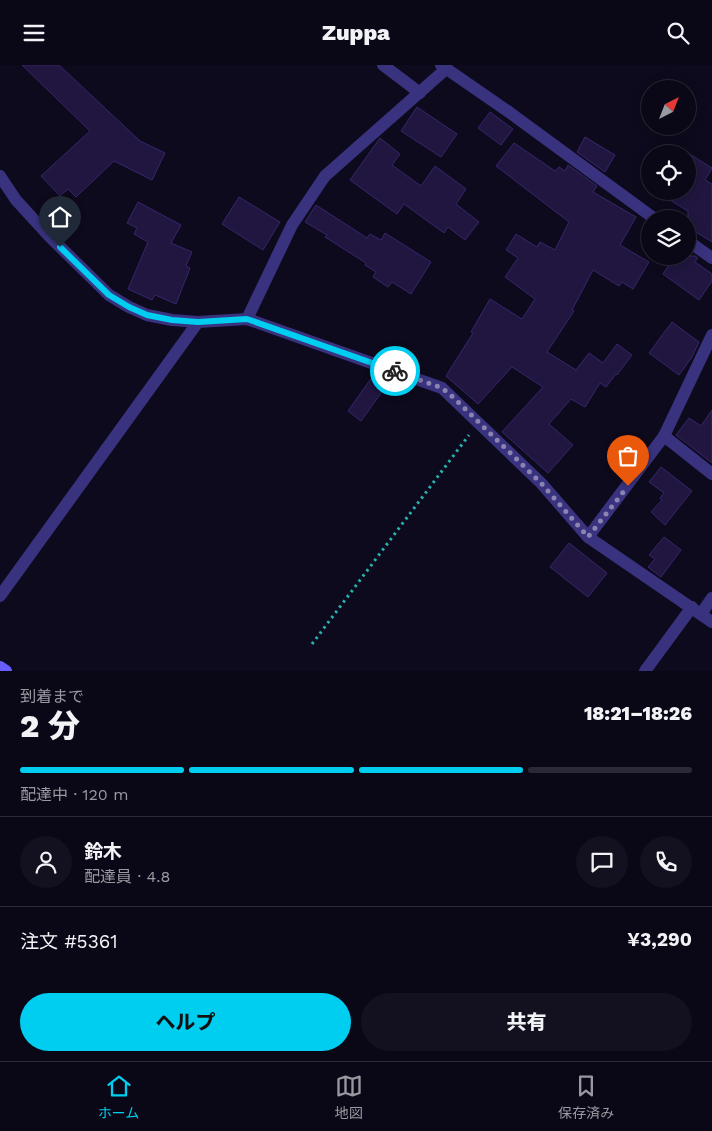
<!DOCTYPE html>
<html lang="ja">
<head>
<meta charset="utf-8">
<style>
  :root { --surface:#0a0816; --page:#13111f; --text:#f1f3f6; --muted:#999aa1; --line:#2a2935; --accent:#00cef1 }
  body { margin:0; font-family:"Work Sans","Noto Sans JP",sans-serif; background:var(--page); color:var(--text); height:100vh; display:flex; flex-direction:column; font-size:19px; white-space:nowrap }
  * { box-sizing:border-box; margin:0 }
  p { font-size:16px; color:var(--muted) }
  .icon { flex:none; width:28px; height:28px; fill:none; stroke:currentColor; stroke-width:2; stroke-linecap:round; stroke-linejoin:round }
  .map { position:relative; height:606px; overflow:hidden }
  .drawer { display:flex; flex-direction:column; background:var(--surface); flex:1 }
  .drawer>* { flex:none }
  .needle { width:32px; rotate:42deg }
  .buttons { position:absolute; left:641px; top:15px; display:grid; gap:10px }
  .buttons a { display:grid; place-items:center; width:55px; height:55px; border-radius:50%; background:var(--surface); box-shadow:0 2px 12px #0003,0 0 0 1px var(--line); font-size:25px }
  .pin { position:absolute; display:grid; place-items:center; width:42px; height:42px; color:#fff; margin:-51px -21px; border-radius:50% 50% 50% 0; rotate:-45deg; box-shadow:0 0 5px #0007 }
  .pin .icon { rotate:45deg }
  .courier { position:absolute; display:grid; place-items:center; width:50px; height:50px; margin:-25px; border:4px solid #00cef1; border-radius:50%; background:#fff; color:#222; box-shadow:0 1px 6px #0007 }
  .summary em { font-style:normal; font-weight:800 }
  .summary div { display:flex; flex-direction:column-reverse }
  .summary { display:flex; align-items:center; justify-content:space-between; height:85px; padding:0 20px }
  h1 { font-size:32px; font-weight:800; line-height:38px }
  .bar { display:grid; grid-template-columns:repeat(4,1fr); gap:8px 5px; align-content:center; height:60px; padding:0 20px }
  .bar i { height:6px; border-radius:4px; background:var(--line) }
  .bar .on { background:var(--accent) }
  .bar p { grid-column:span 4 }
  .line { display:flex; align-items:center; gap:12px; padding:0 20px; border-top:1px solid var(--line) }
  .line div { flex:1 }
  .round { display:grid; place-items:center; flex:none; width:52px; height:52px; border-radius:26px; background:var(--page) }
  .button { display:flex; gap:10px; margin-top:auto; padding:10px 20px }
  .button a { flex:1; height:58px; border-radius:30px; background:var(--accent); color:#111; font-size:20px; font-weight:800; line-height:58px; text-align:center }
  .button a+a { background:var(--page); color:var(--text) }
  header { display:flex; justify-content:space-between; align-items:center; height:65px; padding:0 20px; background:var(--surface); font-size:22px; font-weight:800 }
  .tabs { display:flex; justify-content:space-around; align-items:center; height:70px; border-top:1px solid var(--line); background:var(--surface); font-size:14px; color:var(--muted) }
  .tabs a { display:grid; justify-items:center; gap:2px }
  .tabs .on { color:var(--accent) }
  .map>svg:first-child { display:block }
</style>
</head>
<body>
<header><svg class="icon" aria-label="menu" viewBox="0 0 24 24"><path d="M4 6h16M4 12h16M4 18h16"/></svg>Zuppa<svg class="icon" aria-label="search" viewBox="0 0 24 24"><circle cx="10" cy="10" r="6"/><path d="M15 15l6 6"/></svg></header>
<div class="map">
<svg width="712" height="606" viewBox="0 0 712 606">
  <rect width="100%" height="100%" fill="#0e0a1d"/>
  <!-- building -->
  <g fill="#20163f" stroke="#37266c">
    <polygon points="22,0 59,0 140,76 165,88 152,115 114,96 76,132 68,124 60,131 41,111 90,66"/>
    <polygon points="417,42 457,69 441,92 401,66"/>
    <polygon points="490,47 513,64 501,80 478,63"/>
    <polygon points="585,72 615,90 605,107 577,87"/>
    <polygon points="380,73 400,89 392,100 421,121 435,101 466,124 456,139 479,157 465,175 448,162 444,168 404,139 397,149 350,115"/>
    <polygon points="514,78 555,106 559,102 565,106 568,100 597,121 593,127 636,152 620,180 649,197 633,224 622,217 619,221 593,205 572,245 574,246 547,287 576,305 589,288 603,298 617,279 632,290 617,310 616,309 606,322 600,318 585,342 571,334 549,359 573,380 548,408 502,367 543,322 512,302 478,339 446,311 473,268 471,267 490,234 522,254 535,234 505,212 518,193 506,185 516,169 537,182 540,177 555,185 569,157 496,101"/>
    <polygon points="688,88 712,103 705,115 712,119 712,177 688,162 688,146 655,126 688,126"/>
    <polygon points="239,132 280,157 263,185 222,159"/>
    <polygon points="138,137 181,160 171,178 192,187 186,201 190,203 176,239 155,230 152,235 128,224 148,177 134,169 137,163 127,158"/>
    <polygon points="316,140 367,173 370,169 381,175 385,168 431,197 411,229 392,217 388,222 373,212 376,207 365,200 366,198 325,172 327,170 305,157"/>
    <polygon points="675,191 695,191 698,193 695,197 712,209 712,216 699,235 663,209"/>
    <polygon points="672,257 699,277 692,292 679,310 649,288"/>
    <polygon points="375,308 389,317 361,356 348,346"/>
    <polygon points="712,345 712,398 676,370 689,353 701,361"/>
    <polygon points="661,402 692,426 665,460 651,447 662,435 660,433 664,428 649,417"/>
    <polygon points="664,472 681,485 661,512 648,502 655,494 649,490"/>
    <polygon points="569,478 607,508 588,532 550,502"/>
  </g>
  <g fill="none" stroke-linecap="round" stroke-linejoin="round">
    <!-- path -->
    <polyline stroke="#26b3b1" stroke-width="3" stroke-dasharray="2.5 4" stroke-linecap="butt" points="312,579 469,370"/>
    <!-- street -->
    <g stroke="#39337f" stroke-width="12">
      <polyline points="383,0 420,28"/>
      <polyline points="441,0 509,47 655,154"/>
      <polyline points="0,111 16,135 49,171 109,230 129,242 147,250 172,255 198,257 247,254 442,323 541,418 588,472 712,557"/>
      <polyline points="688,176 712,193"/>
      <polyline points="247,254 292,160 325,111 446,4"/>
      <polyline points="664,371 712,409"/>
      <polyline points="588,472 664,371 712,270"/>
      <polyline points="0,531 198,257"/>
      <polyline points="701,549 712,533"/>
      <polyline points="645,606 692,542"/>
    </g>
    <!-- secondary -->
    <polyline stroke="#695dff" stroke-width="12" points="0,602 6,606"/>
  </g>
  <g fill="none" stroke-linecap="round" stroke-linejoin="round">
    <!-- done -->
    <polyline stroke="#8b84b0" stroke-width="5" stroke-dasharray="0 9" points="395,306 442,323 454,333 541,418 588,472 628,421"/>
    <!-- route -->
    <polyline stroke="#00cef1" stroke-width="6" points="60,182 109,230 129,242 147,250 172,255 198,257 247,254 395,306"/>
  </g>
</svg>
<div class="buttons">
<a><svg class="needle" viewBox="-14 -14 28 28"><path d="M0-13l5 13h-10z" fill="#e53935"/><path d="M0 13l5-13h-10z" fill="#999aa1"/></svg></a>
<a><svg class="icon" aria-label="locate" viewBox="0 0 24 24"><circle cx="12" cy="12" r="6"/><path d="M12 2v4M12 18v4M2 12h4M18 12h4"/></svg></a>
<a><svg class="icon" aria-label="layers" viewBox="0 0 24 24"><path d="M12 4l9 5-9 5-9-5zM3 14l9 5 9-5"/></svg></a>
</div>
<div class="pin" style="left:628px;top:421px;background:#ea580c"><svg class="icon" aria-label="bag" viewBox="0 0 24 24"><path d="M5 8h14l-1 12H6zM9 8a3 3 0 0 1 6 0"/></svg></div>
<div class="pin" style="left:60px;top:182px;background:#1f2937"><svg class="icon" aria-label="home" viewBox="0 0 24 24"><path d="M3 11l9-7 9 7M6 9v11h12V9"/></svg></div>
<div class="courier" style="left:395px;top:306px"><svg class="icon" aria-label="bike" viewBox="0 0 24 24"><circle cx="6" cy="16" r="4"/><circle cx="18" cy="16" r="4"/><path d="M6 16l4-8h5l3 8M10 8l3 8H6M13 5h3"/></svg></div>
</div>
<section class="drawer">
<div class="summary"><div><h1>2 分</h1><p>到着まで</p></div><em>18:21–18:26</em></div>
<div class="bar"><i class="on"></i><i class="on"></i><i class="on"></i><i></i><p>配達中 · 120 m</p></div>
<div class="line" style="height:90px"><a class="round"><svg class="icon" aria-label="person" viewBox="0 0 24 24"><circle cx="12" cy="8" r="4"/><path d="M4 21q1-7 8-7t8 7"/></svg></a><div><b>鈴木</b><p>配達員 · 4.8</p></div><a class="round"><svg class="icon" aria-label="chat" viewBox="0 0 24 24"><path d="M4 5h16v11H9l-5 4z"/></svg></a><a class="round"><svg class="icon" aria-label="phone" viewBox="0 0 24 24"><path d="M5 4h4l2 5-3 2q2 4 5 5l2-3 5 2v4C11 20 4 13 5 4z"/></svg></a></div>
<div class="line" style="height:65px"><div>注文 #5361</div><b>¥3,290</b></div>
<div class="button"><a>ヘルプ</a><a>共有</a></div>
</section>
<nav class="tabs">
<a class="on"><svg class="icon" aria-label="home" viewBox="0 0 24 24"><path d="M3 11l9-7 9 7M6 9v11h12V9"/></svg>ホーム</a>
<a><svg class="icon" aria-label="map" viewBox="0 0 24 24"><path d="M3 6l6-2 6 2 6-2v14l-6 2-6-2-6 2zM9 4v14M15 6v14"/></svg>地図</a>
<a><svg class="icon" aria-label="saved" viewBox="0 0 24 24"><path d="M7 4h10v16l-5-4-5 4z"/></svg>保存済み</a>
</nav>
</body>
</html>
